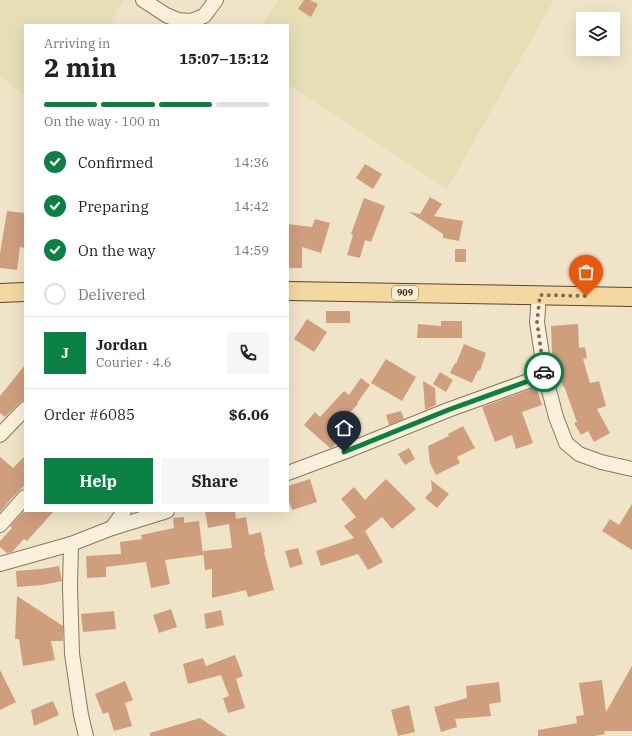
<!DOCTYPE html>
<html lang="en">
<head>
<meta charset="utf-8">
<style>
  :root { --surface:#fff; --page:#f6f6f6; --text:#222; --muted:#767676; --line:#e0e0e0; --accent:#0b8043 }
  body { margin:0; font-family:"IBM Plex Serif",serif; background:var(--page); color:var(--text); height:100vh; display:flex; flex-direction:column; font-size:15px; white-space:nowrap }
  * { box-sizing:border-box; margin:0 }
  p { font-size:13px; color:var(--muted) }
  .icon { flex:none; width:22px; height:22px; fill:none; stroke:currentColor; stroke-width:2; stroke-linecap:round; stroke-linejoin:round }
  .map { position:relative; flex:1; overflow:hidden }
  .side { position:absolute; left:24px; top:24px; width:265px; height:488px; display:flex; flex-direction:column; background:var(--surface); border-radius:0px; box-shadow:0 4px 16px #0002 }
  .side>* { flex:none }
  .fabs { position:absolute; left:576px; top:12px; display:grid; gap:8px }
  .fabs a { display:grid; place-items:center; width:44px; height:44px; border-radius:0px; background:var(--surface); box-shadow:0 4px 16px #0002; font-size:20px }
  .pin { position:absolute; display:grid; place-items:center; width:34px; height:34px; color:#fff; margin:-41px -17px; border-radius:50% 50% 50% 0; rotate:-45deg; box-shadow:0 0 4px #0007 }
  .pin .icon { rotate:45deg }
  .courier { position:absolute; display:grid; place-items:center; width:40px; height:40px; margin:-20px; border:3px solid #0b8043; border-radius:50%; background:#fff; color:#222; box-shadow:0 1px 5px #0007 }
  .overview em { font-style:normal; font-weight:800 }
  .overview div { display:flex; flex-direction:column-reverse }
  .overview { display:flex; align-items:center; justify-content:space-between; height:68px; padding:0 20px }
  h1 { font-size:26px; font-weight:800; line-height:30px }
  .bar { display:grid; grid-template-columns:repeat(4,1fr); gap:6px 4px; align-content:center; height:48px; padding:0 20px }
  .bar i { height:5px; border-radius:3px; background:var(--line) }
  .bar .selected { background:var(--accent) }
  .bar p { grid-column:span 4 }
  .line { display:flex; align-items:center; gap:10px; padding:0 20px; border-top:1px solid var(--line) }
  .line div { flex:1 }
  .round { display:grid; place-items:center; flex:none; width:42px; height:42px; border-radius:0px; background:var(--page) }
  ol { padding:0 20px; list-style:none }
  li { display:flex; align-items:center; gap:12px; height:44px }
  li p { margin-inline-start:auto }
  li .icon { padding:4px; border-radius:50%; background:var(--accent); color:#fff; stroke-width:4 }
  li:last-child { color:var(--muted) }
  li i { width:22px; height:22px; border:2px solid var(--line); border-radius:50% }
  .cta { display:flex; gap:8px; margin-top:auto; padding:8px 20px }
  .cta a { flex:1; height:46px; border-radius:0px; background:var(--accent); color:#fff; font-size:16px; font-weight:800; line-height:46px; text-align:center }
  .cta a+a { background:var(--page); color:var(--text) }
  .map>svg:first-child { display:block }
</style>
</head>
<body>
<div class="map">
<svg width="632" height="736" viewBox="0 0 632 736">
  <rect width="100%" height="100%" fill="#f0e4c8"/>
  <!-- farmland -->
  <g fill="#e6deb5">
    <polygon points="0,0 124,0 109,25 25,25 25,96 0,76"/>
    <polygon points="278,0 554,0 447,189 288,84 288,25 263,25"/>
  </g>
  <!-- building -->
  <g fill="#cf9f7d">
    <polygon points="304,0 310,0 318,4 311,17 298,9"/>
    <polygon points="365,164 382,174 373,189 356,178"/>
    <polygon points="430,197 442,204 434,216 463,221 459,241 443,238 443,234 409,212 420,214"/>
    <polygon points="364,198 385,206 371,242 365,240 360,258 347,255 353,235 351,234"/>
    <polygon points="7,211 25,213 25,248 20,247 17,270 0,268 0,254"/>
    <polygon points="315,219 330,223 321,253 302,247 302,268 288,268 288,224 312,227"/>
    <rect x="455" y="249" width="11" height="13"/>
    <rect x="326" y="311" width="24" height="12"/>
    <polygon points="307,319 327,332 314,352 294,339"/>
    <polygon points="441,321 462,321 462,338 417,338 418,324 441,326"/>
    <polygon points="578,324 579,348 585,347 587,358 583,359 590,383 599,381 606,406 597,409 610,433 594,442 588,431 581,435 574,423 577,422 564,386 563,387 557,364 553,365 551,354 552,353 551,326"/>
    <polygon points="464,344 486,353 480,371 478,370 472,383 450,373 455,363 456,364"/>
    <polygon points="386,359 416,377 402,401 371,383"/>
    <polygon points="25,365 25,401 22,401 19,403 5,417 0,413 0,396"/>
    <polygon points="440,372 453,380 446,392 433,384"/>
    <polygon points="361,378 370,385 357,403 358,404 334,429 342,437 333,447 330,448 304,425 315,412 320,417 344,391 349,395"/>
    <polygon points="423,381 435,388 436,405 425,410"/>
    <polygon points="536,387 542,405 522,412 533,443 516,449 512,435 495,442 482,407"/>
    <polygon points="401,411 404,419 389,425 386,415"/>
    <polygon points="463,426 475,448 457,457 460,463 436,475 430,463 428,446 449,436 448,434"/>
    <polygon points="409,448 415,459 405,465 398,454"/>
    <polygon points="25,456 25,485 11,499 0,512 0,457 13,468"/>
    <polygon points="310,479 317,502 292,510 288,498 288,486"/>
    <polygon points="386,479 416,509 392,529 382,517 365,531 383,562 368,570 358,554 321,566 316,551 354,538 344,526 356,517 341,499 354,487 365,500"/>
    <polygon points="431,480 449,494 437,508 425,498 430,492 432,491"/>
    <polygon points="632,504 632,550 602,531 610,519 619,525"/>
    <polygon points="24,511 54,511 27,541 24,539 12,552 7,553 0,547 0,541 12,528 10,526"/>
    <polygon points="205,511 235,511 236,519 246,517 249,535 261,532 265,552 264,552 274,590 248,597 246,590 212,598 212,569 205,570 203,551 232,548 229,524 208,528"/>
    <polygon points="184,517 184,523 199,521 203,555 165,560 170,584 151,588 146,562 106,567 106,577 87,578 86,556 121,554 120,542 142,539 141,535 174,528 173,518"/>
    <polygon points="298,548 303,564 290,568 285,551"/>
    <polygon points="59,566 62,581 42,585 17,587 16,571 41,569"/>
    <polygon points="17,596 63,626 63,641 51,641 55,660 23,666 19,639 15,639"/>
    <polygon points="171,609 177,627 159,633 153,615"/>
    <polygon points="221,610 224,625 206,629 204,614"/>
    <polygon points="114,611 116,629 83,632 81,614"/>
    <polygon points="235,655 243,676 236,679 245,708 228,713 223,698 229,696 221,675 188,684 183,664 203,658 206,666"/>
    <polygon points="632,666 632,731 604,731 605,734 595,736 538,736 538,730 577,723 576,716 584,715 579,683 602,680 606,712"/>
    <polygon points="0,670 16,702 0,710"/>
    <polygon points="125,681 133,700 125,703 132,726 114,731 108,712 103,714 95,694"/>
    <polygon points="499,682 501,702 489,704 491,716 455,719 457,727 441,732 434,707 467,698 466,686"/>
    <polygon points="53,701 59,715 34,726 31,710"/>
    <polygon points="409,705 415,732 398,736 391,710"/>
    <polygon points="200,718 227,736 150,736 150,733"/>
  </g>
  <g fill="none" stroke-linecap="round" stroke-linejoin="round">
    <defs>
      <g id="minor">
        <polyline points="143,0 166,15 178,20 191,21 204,16 216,0"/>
        <polyline points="539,295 537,322 545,375 556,417 566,443 579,454 601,462 632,469"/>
        <polyline points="0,435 25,409"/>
        <polyline points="288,473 344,452 448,410 545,375"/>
        <polyline points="0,525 25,497"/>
        <polyline points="112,528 124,511"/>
        <polyline points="71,544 70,587 72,654 81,715 86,736"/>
        <polyline points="0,564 71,544 112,528 167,511"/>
      </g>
      <g id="major">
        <polyline points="288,291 632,297"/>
        <polyline points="0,293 25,292"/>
      </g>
    </defs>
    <!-- minor casing -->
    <use href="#minor" stroke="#8d765c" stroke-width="16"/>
    <!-- major casing -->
    <use href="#major" stroke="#5b4430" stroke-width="20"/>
    <!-- minor -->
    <use href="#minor" stroke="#faf1dc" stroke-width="14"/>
    <!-- major -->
    <use href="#major" stroke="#f3d9a0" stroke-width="18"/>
  </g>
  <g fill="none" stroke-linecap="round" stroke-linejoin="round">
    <!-- done -->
    <polyline stroke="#7c6e5b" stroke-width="4" stroke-dasharray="0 7.2" points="544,372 537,322 540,295 586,296"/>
    <!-- route -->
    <polyline stroke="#0b8043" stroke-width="5" points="344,452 448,410 545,375 544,372"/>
  </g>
  <g text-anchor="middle" stroke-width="3" stroke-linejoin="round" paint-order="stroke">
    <!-- shield labels -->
    <rect fill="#f7eed8" stroke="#756857" stroke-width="1" x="392" y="286" width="26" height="14" rx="3"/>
    <g font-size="9" font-weight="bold" fill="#3d2e20">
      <text x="405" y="296">909</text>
    </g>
  </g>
</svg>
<div class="fabs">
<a><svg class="icon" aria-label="layers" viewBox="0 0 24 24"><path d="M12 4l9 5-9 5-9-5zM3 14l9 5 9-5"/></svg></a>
</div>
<div class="pin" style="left:586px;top:296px;background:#ea580c"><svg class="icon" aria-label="bag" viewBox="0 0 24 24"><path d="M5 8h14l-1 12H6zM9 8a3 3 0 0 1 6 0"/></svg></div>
<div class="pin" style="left:344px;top:452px;background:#1f2937"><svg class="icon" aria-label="home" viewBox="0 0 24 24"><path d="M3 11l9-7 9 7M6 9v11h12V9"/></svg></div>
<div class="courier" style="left:544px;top:372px"><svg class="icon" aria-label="car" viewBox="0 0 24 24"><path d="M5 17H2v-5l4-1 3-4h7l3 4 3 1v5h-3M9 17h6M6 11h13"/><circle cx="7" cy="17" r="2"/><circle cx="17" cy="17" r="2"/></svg></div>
<section class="side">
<div class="overview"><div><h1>2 min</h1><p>Arriving in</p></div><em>15:07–15:12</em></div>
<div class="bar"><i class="selected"></i><i class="selected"></i><i class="selected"></i><i></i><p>On the way · 100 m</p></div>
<ol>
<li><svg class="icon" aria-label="check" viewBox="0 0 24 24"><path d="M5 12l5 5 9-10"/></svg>Confirmed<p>14:36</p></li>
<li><svg class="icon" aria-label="check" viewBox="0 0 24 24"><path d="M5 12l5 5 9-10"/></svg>Preparing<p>14:42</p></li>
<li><svg class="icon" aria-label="check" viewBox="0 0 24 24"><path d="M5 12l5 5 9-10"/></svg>On the way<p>14:59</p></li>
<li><i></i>Delivered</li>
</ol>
<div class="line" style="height:72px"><b class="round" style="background:var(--accent);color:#fff">J</b><div><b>Jordan</b><p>Courier · 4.6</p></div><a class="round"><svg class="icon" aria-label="phone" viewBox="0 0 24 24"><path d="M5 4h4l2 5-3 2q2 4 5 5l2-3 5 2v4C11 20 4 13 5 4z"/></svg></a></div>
<div class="line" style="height:52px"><div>Order #6085</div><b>$6.06</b></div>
<div class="cta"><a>Help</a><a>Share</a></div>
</section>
</div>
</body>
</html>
